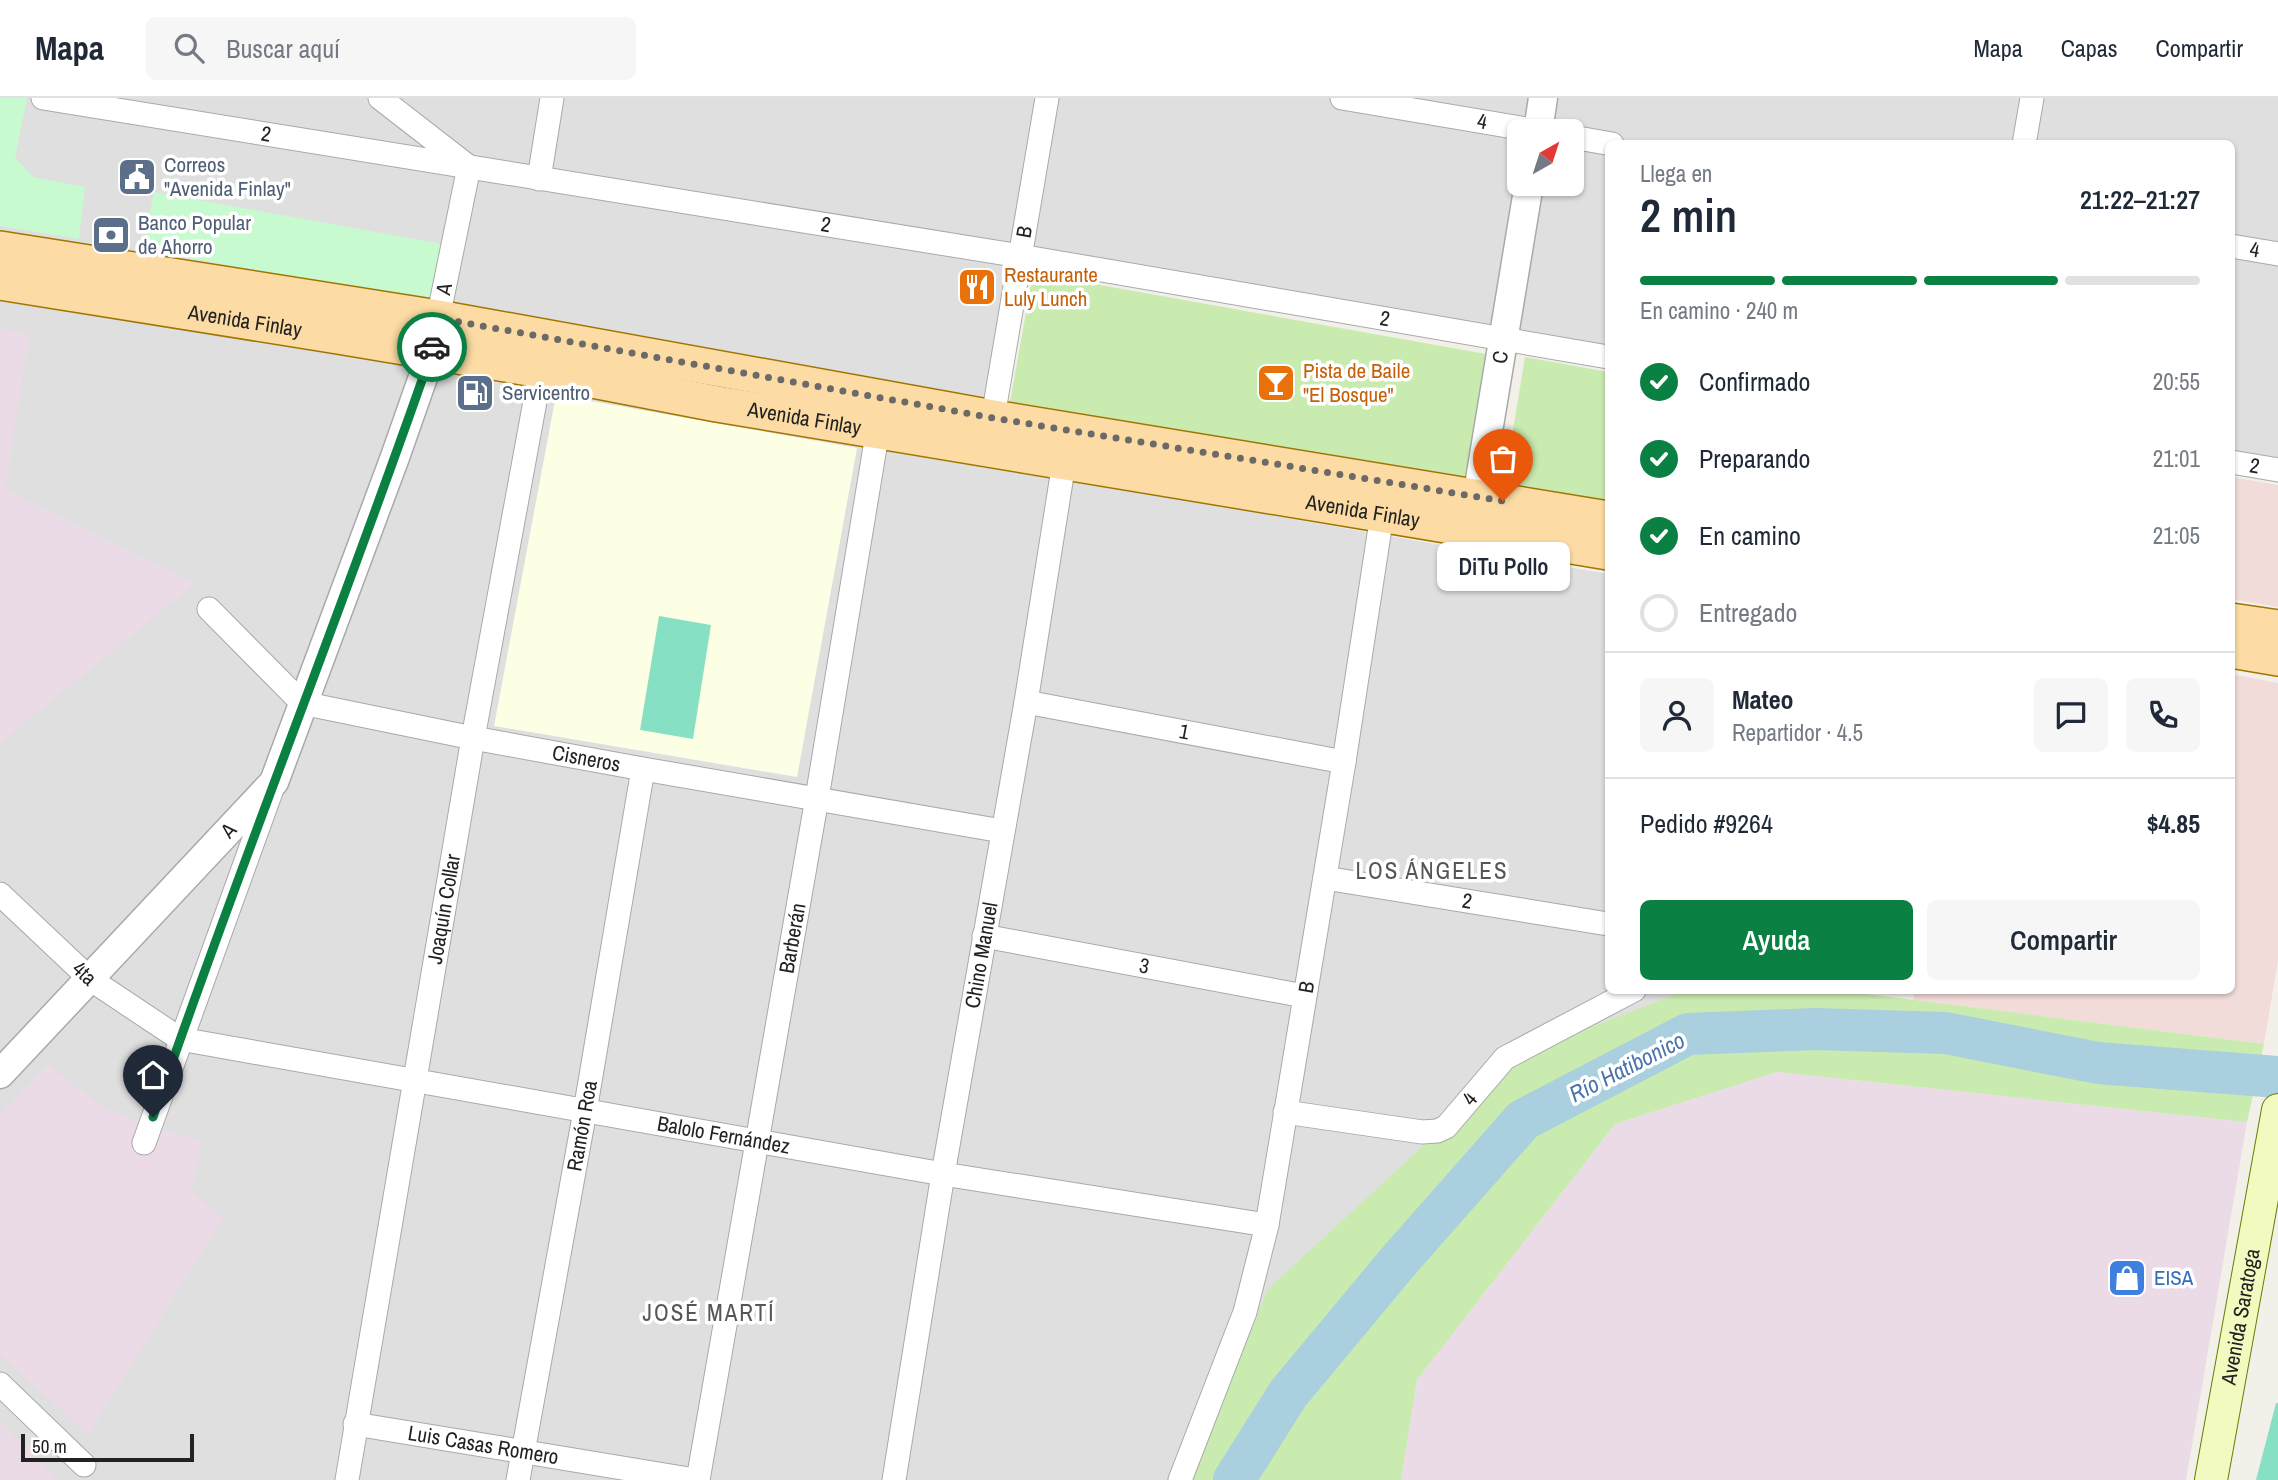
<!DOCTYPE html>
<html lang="es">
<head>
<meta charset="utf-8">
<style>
  :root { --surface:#fff; --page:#f6f6f7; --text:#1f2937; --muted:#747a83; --line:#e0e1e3; --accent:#0b8043 }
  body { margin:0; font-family:"Archivo Narrow",sans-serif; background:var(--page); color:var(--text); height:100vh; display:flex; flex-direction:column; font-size:26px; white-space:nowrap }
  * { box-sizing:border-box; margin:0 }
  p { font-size:23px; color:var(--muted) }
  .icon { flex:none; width:38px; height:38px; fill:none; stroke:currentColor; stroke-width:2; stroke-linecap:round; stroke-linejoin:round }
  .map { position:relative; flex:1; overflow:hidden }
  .side { position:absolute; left:1605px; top:42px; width:630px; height:854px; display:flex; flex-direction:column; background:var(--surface); border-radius:10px; box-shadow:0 2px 5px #0004 }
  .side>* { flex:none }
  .needle { width:46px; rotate:39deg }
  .fabs { position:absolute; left:1507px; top:21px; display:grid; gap:14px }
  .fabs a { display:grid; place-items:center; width:77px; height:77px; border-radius:10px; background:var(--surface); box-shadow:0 2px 5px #0004; font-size:35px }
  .scale { position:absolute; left:21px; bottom:18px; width:173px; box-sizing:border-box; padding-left:7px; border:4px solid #222; border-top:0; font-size:19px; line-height:24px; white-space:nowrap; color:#222; -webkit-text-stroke:5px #fff; paint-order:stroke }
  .pin { position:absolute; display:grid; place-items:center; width:60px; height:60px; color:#fff; margin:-72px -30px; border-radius:50% 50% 50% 0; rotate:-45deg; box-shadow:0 0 7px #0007 }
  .pin .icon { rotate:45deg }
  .courier { position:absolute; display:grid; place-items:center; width:70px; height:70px; margin:-35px; border:5px solid #0b8043; border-radius:50%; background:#fff; color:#222; box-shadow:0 2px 9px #0007 }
  .bubble { position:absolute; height:49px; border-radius:10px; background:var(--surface); box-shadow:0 2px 5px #0004; font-size:23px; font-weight:600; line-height:49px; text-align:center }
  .head em { font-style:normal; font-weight:600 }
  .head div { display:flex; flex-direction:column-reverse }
  .head { display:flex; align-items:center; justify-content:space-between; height:119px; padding:0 35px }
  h1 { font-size:46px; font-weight:600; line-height:52px }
  .bar { display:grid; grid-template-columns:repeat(4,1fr); gap:10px 7px; align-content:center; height:84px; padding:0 35px }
  .bar i { height:9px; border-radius:5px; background:var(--line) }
  .bar .active { background:var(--accent) }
  .bar p { grid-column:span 4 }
  .line { display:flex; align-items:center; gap:18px; padding:0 35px; border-top:2px solid var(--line) }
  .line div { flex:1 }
  .round { display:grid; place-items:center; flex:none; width:74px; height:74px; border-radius:10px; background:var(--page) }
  ol { padding:0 35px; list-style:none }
  li { display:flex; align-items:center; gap:21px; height:77px }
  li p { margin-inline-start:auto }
  li .icon { padding:7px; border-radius:50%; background:var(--accent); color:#fff; stroke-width:4 }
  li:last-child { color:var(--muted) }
  li i { width:38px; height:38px; border:4px solid var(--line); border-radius:50% }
  .primary-button { display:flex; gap:14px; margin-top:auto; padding:14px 35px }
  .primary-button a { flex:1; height:80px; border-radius:10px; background:var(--accent); color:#fff; font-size:28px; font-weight:600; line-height:80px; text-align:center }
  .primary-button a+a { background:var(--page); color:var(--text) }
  header { display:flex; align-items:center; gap:42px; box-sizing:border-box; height:98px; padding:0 35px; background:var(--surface); border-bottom:2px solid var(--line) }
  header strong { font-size:33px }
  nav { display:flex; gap:38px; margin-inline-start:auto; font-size:24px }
  .search { width:490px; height:63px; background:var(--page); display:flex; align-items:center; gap:18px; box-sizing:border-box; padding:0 24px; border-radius:10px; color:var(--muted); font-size:26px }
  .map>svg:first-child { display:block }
</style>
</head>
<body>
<header>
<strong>Mapa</strong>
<div class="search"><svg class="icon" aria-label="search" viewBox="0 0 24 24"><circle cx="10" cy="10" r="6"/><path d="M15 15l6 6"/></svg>Buscar aquí</div>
<nav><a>Mapa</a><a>Capas</a><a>Compartir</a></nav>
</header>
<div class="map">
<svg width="2278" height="1382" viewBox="0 0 2278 1382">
  <rect width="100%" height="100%" fill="#f2f0e9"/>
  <!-- residential -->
  <g fill="#e0dfdf" fill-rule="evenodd">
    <polygon points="0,0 545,0 533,70 464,62 418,269 1608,476 1608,892 1687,893 1524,955 1191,1382 0,1382"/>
    <path d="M559 0H2278V370L2231 362V46H1608V256L1009 154 986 299 448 209 477 80 545 88ZM1519 33H1572V86H1519Z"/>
  </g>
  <!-- commercial -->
  <g fill="#f2dcd9">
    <polygon points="2231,379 2278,387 2278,509 2231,501"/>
    <polygon points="2231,576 2278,585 2278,862 2264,946 1913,902 1915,892 2231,892"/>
  </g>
  <!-- industrial -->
  <g fill="#ebdbe7">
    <polygon points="0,230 29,237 5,392 194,486 0,645"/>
    <polygon points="48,967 104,1010 131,1021 202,1044 191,1093 223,1120 88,1337 0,1256 0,1016"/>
    <polygon points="1777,974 2247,1024 2186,1382 1401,1382 1417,1282 1615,1026"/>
    <polygon points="0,1323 58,1382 0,1382"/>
  </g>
  <!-- education -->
  <polygon fill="#fdffe5" points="556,297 857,350 797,679 494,628"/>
  <!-- grass -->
  <g fill="#c9ebb0">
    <polygon points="1033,175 1486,256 1465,380 1010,304"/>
    <polygon points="1525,259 1608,274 1608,403 1504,387"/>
    <polygon points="1687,892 1842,893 2264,946 2247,1024 1777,974 1615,1026 1417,1282 1401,1382 1191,1382 1268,1191 1524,955"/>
  </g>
  <!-- park -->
  <g fill="#c8fad0">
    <polygon points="0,0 27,0 15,59 33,79 85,89 79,141 0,128"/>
    <polygon points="154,94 442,146 429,203 143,152"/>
  </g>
  <!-- pitch -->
  <g fill="#88e0c4">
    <polygon points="659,518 711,527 693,641 640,632"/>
    <polygon points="2276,1305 2278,1305 2278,1382 2256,1382"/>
  </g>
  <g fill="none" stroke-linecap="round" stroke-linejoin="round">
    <!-- river -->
    <polyline stroke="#aacfdf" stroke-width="42" points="1234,1382 1288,1296 1397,1165 1523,1022 1688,936 1815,931 1945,935 2098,965 2278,979"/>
    <defs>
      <g id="minor">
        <path id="s1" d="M43 0 1020 158 1608 259"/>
        <polyline points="380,0 469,69 438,220"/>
        <path id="s2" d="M1342 0 1538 33"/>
        <polyline points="1572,39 1612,46"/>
        <polyline points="2024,46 2032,0"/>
        <polyline points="539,81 552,0"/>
        <path id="s3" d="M2231 148 2278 156"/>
        <path id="s4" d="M991 331 1047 0"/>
        <path id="s5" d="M2231 364 2278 372"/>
        <path id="s6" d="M209 511 302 605 473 640 643 671 1002 733"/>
        <path id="s7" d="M1026 604 1344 664"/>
        <path id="s8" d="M1325 780 1608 826"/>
        <path id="s9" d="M0 796 90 881 180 941 943 1076 1267 1127"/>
        <path id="s10" d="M984 838 1304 898"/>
        <path id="s11" d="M1285 1014 1422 1034 1437 1033 1446 1029 1505 960 1634 892"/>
        <polyline points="144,1045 272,691"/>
        <polyline points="0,1286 84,1367"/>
        <path id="s12" d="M355 1326 695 1382"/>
        <path id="s13" d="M347 1382 473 640 543 260"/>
        <path id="s14" d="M518 1382 585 1013 643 671"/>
        <path id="s15" d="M698 1382 817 700 880 319"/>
        <path id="s16" d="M894 1382 943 1076 1026 604 1066 352"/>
        <path id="s17" d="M1180 1382 1245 1214 1267 1127 1344 664 1384 404"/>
      </g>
      <g id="tertiary">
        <polyline points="1538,33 1543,0"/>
        <path id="s18" d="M1474 418 1529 86"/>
        <path id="s19" d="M0 976 274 684 395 359 428 265 435 234"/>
      </g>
      <g id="secondary">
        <path id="s20" d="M2211 1382 2278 1012"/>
      </g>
      <g id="primary">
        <polyline points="0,151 438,220 993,320 1608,421"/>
        <path id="s21" d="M0 184 338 238 541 272 717 306 1608 454"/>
        <polyline points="2231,523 2278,530"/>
        <polyline points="2231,552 2278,560"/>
      </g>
    </defs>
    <!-- minor casing -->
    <use href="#minor" stroke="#a9a9a9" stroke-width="25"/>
    <!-- tertiary casing -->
    <use href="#tertiary" stroke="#a9a9a9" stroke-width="31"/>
    <!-- secondary casing -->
    <use href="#secondary" stroke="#677d05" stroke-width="34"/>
    <!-- primary casing -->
    <use href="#primary" stroke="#a07600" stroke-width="38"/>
    <!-- minor -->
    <use href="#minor" stroke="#fff" stroke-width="23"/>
    <!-- tertiary -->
    <use href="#tertiary" stroke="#fff" stroke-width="28"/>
    <!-- secondary -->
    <use href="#secondary" stroke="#f3fabf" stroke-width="32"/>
    <!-- primary -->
    <use href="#primary" stroke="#fcdca4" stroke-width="35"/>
  </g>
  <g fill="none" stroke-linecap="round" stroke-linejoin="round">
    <!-- done -->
    <polyline stroke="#6b6a68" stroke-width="7" stroke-dasharray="0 12.6" points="432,249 438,220 993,320 1503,403"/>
    <!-- route -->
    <path stroke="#0b8043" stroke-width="9" d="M153 1019C240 766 340 518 428 265L432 249"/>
  </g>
  <!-- icons -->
  <defs>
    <symbol id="civic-square" viewBox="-11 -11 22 22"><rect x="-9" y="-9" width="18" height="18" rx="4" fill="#5c6f8a" stroke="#fff"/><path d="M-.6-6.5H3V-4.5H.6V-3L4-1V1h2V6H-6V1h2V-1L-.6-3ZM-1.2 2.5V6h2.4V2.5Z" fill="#fff"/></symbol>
    <symbol id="bank-square" viewBox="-11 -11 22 22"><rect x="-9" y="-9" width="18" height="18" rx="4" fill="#5c6f8a" stroke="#fff"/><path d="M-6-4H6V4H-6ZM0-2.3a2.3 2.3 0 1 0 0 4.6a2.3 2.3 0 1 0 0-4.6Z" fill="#fff"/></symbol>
    <symbol id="restaurant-square" viewBox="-11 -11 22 22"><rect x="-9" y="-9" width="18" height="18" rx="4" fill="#e8710a" stroke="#fff"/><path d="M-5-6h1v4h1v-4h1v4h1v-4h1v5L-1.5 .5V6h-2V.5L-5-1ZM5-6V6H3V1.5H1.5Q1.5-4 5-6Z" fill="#fff"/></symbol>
    <symbol id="bar-square" viewBox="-11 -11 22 22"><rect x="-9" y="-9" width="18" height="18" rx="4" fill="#e8710a" stroke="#fff"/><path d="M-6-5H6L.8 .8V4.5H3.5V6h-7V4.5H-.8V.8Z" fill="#fff"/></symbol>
    <symbol id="fuel-square" viewBox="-11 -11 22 22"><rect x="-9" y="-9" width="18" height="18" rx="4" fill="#5c6f8a" stroke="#fff"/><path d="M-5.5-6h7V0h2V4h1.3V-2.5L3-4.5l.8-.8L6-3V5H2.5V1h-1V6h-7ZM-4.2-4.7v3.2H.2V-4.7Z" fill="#fff"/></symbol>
    <symbol id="shop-square" viewBox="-11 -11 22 22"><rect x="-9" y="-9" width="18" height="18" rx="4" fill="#3f7fe0" stroke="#fff"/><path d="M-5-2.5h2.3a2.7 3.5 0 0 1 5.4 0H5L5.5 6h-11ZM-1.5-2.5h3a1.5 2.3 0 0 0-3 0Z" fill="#fff"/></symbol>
  </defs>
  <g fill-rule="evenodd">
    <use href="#civic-square" x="115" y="57" width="44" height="44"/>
    <use href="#bank-square" x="89" y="115" width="44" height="44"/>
    <use href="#restaurant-square" x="955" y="167" width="44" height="44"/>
    <use href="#bar-square" x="1254" y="263" width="44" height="44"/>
    <use href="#fuel-square" x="453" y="273" width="44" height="44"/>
    <use href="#shop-square" x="2105" y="1158" width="44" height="44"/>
  </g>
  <g text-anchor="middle" stroke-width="7" stroke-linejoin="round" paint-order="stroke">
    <!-- street labels -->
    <g font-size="21" fill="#222" stroke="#fff">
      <text dy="7" stroke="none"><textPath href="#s2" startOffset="142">4</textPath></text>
      <text dy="7" stroke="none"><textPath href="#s1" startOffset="226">2</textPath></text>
      <text dy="7" stroke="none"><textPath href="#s1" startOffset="793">2</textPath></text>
      <text dy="7" stroke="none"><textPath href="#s4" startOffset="200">B</textPath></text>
      <text dy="7" stroke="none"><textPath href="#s3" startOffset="24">4</textPath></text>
      <text transform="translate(444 191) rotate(-78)" y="7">A</text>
      <text dy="7" stroke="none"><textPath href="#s1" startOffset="1360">2</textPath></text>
      <text dy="7" stroke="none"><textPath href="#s21" startOffset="248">Avenida Finlay</textPath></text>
      <text dy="7" stroke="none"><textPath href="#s18" startOffset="161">C</textPath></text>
      <text dy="7" stroke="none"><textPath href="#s21" startOffset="816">Avenida Finlay</textPath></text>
      <text dy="7" stroke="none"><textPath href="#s5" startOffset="24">2</textPath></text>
      <text dy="7" stroke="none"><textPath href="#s21" startOffset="1382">Avenida Finlay</textPath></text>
      <text dy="7" stroke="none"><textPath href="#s7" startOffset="161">1</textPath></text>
      <text dy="7" stroke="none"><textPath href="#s6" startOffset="422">Cisneros</textPath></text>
      <text dy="7" stroke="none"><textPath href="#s19" startOffset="334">A</textPath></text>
      <text dy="7" stroke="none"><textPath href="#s8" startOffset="144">2</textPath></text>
      <text dy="7" stroke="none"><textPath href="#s13" startOffset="579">Joaquín Collar</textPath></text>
      <text dy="7" stroke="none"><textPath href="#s15" startOffset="550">Barberán</textPath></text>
      <text dy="7" stroke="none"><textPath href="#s16" startOffset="532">Chino Manuel</textPath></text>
      <text dy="7" stroke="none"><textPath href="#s10" startOffset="163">3</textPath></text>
      <text dy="7" stroke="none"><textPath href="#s9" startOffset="116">4ta</textPath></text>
      <text dy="7" stroke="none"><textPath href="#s17" startOffset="511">B</textPath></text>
      <text dy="7" stroke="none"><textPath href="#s11" startOffset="200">4</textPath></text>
      <text dy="7" stroke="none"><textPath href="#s14" startOffset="360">Ramón Roa</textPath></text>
      <text dy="7" stroke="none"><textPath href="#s9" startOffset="784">Balolo Fernández</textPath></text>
      <text dy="7" stroke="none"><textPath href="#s20" startOffset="166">Avenida Saratoga</textPath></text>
      <text dy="7" stroke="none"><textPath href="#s12" startOffset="130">Luis Casas Romero</textPath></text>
    </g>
    <!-- service labels -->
    <g font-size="21" fill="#4e5e75" stroke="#fff" text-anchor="start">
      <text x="164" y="74">Correos<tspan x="164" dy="24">"Avenida Finlay"</tspan></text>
      <text x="138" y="132">Banco Popular<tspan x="138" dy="24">de Ahorro</tspan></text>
      <text x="502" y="302">Servicentro</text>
    </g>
    <!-- food labels -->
    <g font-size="21" fill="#c56008" stroke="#fff" text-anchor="start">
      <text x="1004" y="184">Restaurante<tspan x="1004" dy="24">Luly Lunch</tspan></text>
      <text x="1303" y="280">Pista de Baile<tspan x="1303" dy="24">"El Bosque"</tspan></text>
    </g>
    <!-- shop labels -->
    <g font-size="21" fill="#366cbe" stroke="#fff" text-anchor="start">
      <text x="2154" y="1187">EISA</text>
    </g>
    <!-- neighbourhood labels -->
    <g font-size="23" letter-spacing="2" fill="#555" stroke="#fff">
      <text x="1432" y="781">LOS ÁNGELES</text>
      <text x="709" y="1223">JOSÉ MARTÍ</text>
    </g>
    <!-- water labels -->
    <g font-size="23" font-style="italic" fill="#4a74ab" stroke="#fff">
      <text transform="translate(1627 969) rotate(-27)" y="8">Río Hatibonico</text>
    </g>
  </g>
</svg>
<div class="fabs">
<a><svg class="needle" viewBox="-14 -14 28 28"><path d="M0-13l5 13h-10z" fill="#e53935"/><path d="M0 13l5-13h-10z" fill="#747a83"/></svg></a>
</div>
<div class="scale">50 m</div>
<div class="pin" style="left:1503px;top:403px;background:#ea580c"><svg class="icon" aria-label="bag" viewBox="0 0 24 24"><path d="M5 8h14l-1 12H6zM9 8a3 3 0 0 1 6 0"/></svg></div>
<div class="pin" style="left:153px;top:1019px;background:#1f2937"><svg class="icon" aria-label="home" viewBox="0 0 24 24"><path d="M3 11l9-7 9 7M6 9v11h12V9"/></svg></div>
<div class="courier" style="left:432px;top:249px"><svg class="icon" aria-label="car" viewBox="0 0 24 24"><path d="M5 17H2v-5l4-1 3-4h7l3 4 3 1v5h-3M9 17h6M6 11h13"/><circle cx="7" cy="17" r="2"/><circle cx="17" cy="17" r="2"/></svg></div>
<div class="bubble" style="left:1437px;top:444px;width:133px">DiTu Pollo</div>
<section class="side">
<div class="head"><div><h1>2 min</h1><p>Llega en</p></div><em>21:22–21:27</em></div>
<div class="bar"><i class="active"></i><i class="active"></i><i class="active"></i><i></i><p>En camino · 240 m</p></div>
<ol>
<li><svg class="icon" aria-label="check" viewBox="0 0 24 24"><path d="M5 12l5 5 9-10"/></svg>Confirmado<p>20:55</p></li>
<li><svg class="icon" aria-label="check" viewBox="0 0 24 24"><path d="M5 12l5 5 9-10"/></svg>Preparando<p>21:01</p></li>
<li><svg class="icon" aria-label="check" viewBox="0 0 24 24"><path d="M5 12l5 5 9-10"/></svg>En camino<p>21:05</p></li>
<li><i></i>Entregado</li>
</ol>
<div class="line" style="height:126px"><a class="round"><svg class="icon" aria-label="person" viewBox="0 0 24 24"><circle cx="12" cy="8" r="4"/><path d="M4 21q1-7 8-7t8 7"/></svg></a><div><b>Mateo</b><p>Repartidor · 4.5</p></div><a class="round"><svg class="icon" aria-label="chat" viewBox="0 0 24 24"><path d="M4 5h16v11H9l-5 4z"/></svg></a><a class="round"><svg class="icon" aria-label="phone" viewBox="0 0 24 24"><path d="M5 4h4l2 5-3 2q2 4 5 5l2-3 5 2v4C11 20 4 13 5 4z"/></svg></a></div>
<div class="line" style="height:91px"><div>Pedido #9264</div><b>$4.85</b></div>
<div class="primary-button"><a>Ayuda</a><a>Compartir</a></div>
</section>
</div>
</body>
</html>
